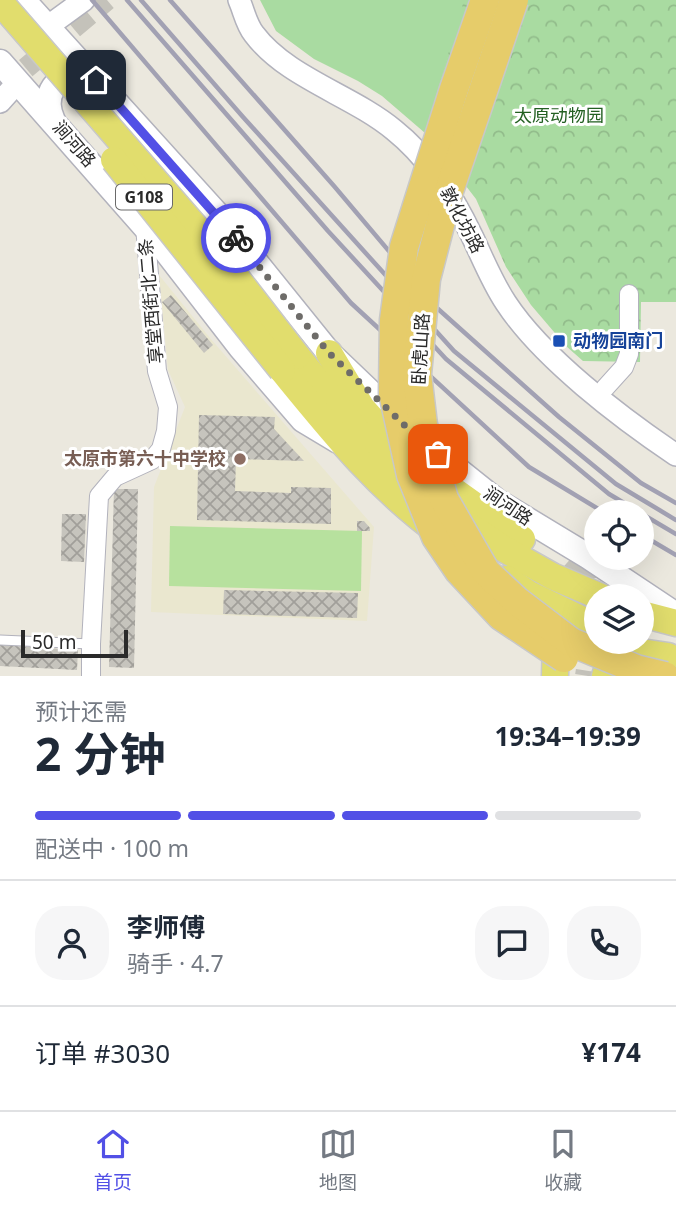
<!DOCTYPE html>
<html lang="zh">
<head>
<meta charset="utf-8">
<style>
  :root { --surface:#fff; --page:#f6f6f7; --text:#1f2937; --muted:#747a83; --line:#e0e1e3; --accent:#5250e6 }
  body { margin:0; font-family:"Noto Sans","Noto Sans SC",sans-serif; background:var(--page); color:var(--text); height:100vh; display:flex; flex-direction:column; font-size:26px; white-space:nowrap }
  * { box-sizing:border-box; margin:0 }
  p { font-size:23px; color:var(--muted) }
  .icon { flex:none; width:38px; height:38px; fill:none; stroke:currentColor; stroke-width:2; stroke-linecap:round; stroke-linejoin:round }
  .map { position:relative; height:676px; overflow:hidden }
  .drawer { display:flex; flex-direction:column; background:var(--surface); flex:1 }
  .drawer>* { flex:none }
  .tools { position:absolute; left:584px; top:500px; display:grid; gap:14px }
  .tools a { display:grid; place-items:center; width:70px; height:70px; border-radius:50%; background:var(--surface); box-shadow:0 7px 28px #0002; font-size:35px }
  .scale { position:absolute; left:21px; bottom:18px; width:107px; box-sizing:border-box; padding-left:7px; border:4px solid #2a2a2a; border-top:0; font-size:19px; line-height:24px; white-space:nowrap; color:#2a2a2a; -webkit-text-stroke:5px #fff; paint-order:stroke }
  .pin { position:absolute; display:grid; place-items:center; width:60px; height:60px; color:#fff; margin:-30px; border-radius:14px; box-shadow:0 4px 10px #0006 }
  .courier { position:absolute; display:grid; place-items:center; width:70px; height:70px; margin:-35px; border:5px solid #5250e6; border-radius:50%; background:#fff; color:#222; box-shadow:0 2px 9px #0007 }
  .head em { font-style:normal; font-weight:700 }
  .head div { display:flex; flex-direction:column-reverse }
  .head { display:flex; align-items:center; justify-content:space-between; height:119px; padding:0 35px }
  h1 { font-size:46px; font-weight:700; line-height:52px }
  .bar { display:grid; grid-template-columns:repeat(4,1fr); gap:10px 7px; align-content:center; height:84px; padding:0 35px }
  .bar i { height:9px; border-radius:5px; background:var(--line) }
  .bar .current { background:var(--accent) }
  .bar p { grid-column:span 4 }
  .line { display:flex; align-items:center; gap:18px; padding:0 35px; border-top:2px solid var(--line) }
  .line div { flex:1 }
  .round { display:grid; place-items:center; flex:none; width:74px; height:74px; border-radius:28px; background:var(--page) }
  .tabs { display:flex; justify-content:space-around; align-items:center; height:98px; border-top:2px solid var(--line); background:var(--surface); font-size:19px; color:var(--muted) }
  .tabs a { display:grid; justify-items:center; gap:4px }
  .tabs .current { color:var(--accent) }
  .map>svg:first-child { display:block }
</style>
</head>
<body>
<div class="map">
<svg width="676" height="676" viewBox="0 0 676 676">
  <defs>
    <pattern id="park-crowns" width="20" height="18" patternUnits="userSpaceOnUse" patternTransform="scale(1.75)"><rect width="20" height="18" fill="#a9dba1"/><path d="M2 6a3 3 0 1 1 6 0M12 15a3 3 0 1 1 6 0" fill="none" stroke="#92bc8b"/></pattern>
    <pattern id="building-cross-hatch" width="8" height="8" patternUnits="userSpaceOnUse" patternTransform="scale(1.75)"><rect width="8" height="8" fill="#c6c4bd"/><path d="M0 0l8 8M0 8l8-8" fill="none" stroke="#a19f9a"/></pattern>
  </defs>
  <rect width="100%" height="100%" fill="#ebe8de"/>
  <!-- education -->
  <polygon fill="#eae7cf" points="159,275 210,338 374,527 367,621 151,612 154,487 185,407 168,370"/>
  <!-- grass -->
  <polygon fill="#a9dba1" points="260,0 465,0 425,133 382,96 358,81 314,59 276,31"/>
  <!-- park -->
  <polygon fill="url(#park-crowns)" points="464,0 676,0 676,302 641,302 640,362 583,361 566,346 531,305 506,267 476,199 425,133"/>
  <!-- pitch -->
  <polygon fill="#b7e19e" points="170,526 362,531 361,591 169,586"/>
  <!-- building -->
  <g fill="url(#building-cross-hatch)">
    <polygon points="171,295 213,345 204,353 162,302"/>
    <polygon points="199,415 275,417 274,429 304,461 236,459 235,491 291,493 291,487 331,488 331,524 197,520"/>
    <polygon points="114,489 138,489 134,668 109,667"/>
    <polygon points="62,514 86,514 84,562 61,561"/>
    <polygon points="357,521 364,521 370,528 370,531 357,531"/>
    <polygon points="224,590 358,593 357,618 223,614"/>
    <polygon points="0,645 78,650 77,670 0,666"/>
  </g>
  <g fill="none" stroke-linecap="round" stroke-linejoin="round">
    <!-- tertiary-tunnel -->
    <polyline stroke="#c4c2ba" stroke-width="21" stroke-dasharray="21 10" stroke-linecap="butt" points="2,88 107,0"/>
    <!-- primary-tunnel -->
    <polyline stroke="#c4c2ba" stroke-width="26" stroke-dasharray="26 13" stroke-linecap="butt" points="566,564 583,579 593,607 595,632 588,676"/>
    <defs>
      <polyline id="service" points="0,640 91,644"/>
      <g id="minor">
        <polyline points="605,388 624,367 629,354 629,294"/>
        <polyline points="91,676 91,644 99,496 115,477 152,460 161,449 166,431 168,407 157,371 145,226"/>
      </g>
      <g id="tertiary">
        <path d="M239 0C244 11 246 24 254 34 287 78 352 95 394 130 429 158 453 196 472 236 483 259 492 282 506 303 542 358 621 418 676 455"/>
        <polyline points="47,27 84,0"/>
        <polyline points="0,102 17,83"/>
      </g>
      <g id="secondary">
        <polyline points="23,0 216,213 329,353 418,438 498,502 589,557 676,615"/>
        <polyline points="0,62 162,246 241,348 303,420 338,441"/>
        <path d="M53 121C41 95 56 72 85 76"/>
      </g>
      <g id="primary">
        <polyline points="329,353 362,408 398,448"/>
        <polyline points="297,356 358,432 419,490"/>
        <path d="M282 370C331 430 377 488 441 534"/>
        <polyline points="428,472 522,539"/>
        <polyline points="450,513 504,549 552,576 601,597"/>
        <polyline points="507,579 529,594 597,627"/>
        <polyline points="642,614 676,623"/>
        <polyline points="553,635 556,640 555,676"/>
        <polyline points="605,676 609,664 634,651 668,656"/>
      </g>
    </defs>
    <!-- service casing -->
    <use href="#service" stroke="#b2b2bc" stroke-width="11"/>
    <!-- minor casing -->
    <use href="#minor" stroke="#b2b2bc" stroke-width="20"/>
    <!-- tertiary casing -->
    <use href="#tertiary" stroke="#b2b2bc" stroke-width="24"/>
    <!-- secondary casing -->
    <use href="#secondary" stroke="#b2b2bc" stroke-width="27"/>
    <!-- primary casing -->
    <use href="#primary" stroke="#c8c8c8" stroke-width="29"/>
    <!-- service -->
    <use href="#service" stroke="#fff" stroke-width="9"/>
    <!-- minor -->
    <use href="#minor" stroke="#fff" stroke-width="18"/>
    <!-- tertiary -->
    <use href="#tertiary" stroke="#fff" stroke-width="21"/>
    <!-- secondary -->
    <use href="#secondary" stroke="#fff" stroke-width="24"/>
    <!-- primary -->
    <use href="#primary" stroke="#e1dd6d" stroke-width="26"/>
    <!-- rail -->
    <g stroke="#a2a1b3" stroke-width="4.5">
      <polyline points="92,0 351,303 529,467 605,513"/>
      <polyline points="127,0 328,231 446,359 609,494 641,513"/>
      <polyline points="141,0 243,117 454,351 616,484 676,520"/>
      <polyline points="170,0 334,186 437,308 559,417 641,483 676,503"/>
      <polyline points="642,514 676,534"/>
      <polyline points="642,535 676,555"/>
    </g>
    <defs>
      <g id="primary-bridge">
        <polyline points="0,2 211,245 297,356"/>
        <polyline points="114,160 282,370"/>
      </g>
      <g id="trunk-bridge">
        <polyline points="485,0 454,89 404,247 394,320 393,393 411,475 436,537 459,571 501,616 564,658"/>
        <polyline points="514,0 448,194 426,279 417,374 423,425 444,499 486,572 517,601 571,642 636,669 665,676"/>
      </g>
    </defs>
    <!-- primary-bridge casing -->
    <use href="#primary-bridge" stroke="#c8c8c8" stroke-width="29" stroke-linecap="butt"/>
    <!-- trunk-bridge casing -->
    <use href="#trunk-bridge" stroke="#c8c8c8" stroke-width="31" stroke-linecap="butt"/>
    <!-- primary-bridge -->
    <use href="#primary-bridge" stroke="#e1dd6d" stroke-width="26"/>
    <!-- trunk-bridge -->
    <use href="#trunk-bridge" stroke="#e6cc6a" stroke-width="28"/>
  </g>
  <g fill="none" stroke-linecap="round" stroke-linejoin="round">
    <!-- done -->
    <polyline stroke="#6e6c69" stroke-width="7" stroke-dasharray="0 12.6" points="236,238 329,353 418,438 438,454"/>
    <!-- route -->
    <polyline stroke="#5250e6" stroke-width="9" points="96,80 236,238"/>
  </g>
  <!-- markers -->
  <rect fill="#1a4fb4" stroke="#fff" stroke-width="2.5" x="552" y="334" width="14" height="14" rx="3.5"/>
  <circle fill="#8d6e63" stroke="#fff" stroke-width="2.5" cx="240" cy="459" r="7"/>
  <g text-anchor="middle" stroke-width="6" stroke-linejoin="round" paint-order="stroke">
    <!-- shield labels -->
    <rect fill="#fff" stroke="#6a6a6a" stroke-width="2" x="116" y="184.5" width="56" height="25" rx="5"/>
    <g font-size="16" font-weight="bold" fill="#2a2a2a">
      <text x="144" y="203">G108</text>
    </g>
    <!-- park labels -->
    <g font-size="18" fill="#236022" stroke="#fff">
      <text x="559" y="122">太原动物园</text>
    </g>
    <!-- street labels -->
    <g font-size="18" fill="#2a2a2a" stroke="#fff">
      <text transform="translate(74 144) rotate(49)" y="6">涧河路</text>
      <text transform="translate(462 220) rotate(62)" y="6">敦化坊路</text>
      <text transform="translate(151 301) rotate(-95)" y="6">享堂西街北二条</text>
      <text transform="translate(421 349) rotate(-87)" y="6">卧虎山路</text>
      <text transform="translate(508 506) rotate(34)" y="6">涧河路</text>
    </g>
    <!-- transit labels -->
    <g font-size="18" font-weight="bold" fill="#164399" stroke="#fff" text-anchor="start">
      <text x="573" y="347">动物园南门</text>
    </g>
    <!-- education labels -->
    <g font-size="18" font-weight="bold" fill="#785e54" stroke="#fff" text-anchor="end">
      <text x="226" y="465">太原市第六十中学校</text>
    </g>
  </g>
</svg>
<div class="tools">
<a><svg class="icon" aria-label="locate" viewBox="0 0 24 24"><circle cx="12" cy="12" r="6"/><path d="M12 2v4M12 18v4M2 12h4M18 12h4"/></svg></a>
<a><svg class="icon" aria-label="layers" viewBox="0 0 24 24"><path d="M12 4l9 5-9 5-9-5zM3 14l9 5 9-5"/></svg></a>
</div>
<div class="scale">50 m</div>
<div class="pin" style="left:438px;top:454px;background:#ea580c"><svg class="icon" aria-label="bag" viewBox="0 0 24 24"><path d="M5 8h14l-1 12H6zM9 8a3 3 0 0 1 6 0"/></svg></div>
<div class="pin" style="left:96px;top:80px;background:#1f2937"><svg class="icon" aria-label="home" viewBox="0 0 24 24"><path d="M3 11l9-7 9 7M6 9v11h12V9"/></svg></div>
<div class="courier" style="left:236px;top:238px"><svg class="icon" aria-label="bike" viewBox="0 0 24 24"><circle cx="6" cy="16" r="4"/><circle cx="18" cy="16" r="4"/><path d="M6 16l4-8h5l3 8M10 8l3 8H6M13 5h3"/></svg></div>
</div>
<section class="drawer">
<div class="head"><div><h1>2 分钟</h1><p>预计还需</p></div><em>19:34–19:39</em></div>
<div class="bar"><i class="current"></i><i class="current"></i><i class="current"></i><i></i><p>配送中 · 100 m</p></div>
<div class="line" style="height:126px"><a class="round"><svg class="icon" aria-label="person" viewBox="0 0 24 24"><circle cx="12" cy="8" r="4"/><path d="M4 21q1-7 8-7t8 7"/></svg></a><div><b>李师傅</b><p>骑手 · 4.7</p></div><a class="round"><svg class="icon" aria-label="chat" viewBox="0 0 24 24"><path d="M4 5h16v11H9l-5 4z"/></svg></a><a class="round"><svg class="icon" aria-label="phone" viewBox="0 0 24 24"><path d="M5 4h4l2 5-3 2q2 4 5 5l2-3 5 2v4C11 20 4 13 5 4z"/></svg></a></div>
<div class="line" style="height:91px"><div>订单 #3030</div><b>¥174</b></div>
</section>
<nav class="tabs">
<a class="current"><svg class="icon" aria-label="home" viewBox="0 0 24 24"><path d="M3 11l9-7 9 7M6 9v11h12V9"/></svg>首页</a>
<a><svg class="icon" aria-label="map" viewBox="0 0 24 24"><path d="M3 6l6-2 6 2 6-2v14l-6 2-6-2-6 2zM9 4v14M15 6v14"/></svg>地图</a>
<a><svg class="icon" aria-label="saved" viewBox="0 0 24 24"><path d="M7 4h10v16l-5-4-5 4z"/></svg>收藏</a>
</nav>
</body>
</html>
